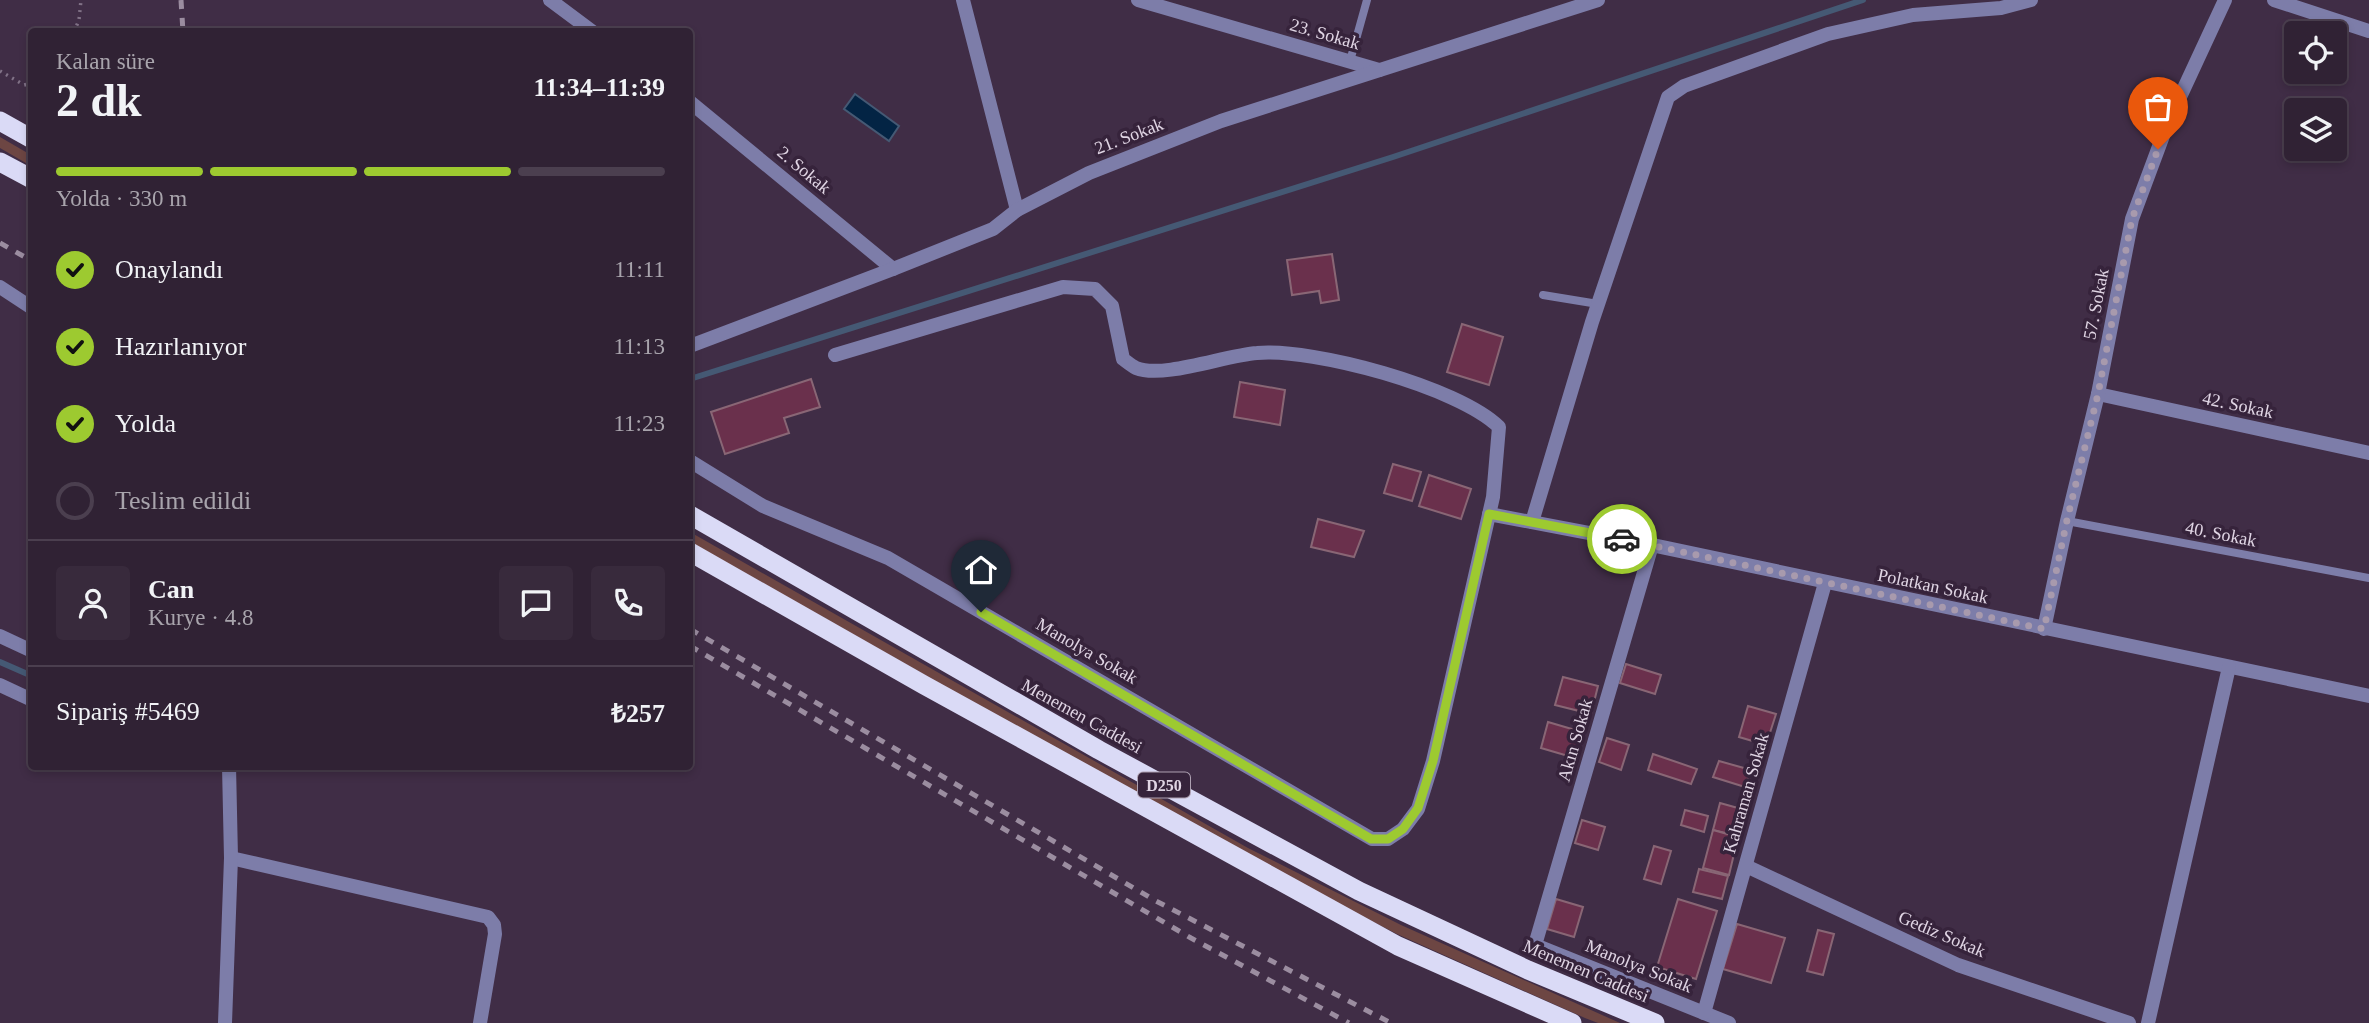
<!DOCTYPE html>
<html lang="tr">
<head>
<meta charset="utf-8">
<style>
  :root { --surface:#302234; --page:#382a3c; --text:#f1f3f6; --muted:#a8a4ac; --line:#4b3f4f; --accent:#9dca30 }
  body { margin:0; font-family:Georgia,serif; background:var(--page); color:var(--text); height:100vh; display:flex; flex-direction:column; font-size:26px; white-space:nowrap }
  * { box-sizing:border-box; margin:0 }
  p { font-size:23px; color:var(--muted) }
  .icon { flex:none; width:38px; height:38px; fill:none; stroke:currentColor; stroke-width:2; stroke-linecap:round; stroke-linejoin:round }
  .map { position:relative; flex:1; overflow:hidden }
  .drawer { position:absolute; left:28px; top:28px; width:665px; height:742px; display:flex; flex-direction:column; background:var(--surface); border-radius:7px; box-shadow:0 4px 10px #0003,0 0 0 2px var(--line) }
  .drawer>* { flex:none }
  .buttons { position:absolute; left:2284px; top:21px; display:grid; gap:14px }
  .buttons a { display:grid; place-items:center; width:63px; height:63px; border-radius:7px; background:var(--surface); box-shadow:0 4px 10px #0003,0 0 0 2px var(--line); font-size:35px }
  .pin { position:absolute; display:grid; place-items:center; width:60px; height:60px; color:#fff; margin:-72px -30px; border-radius:50% 50% 50% 0; rotate:-45deg; box-shadow:0 0 7px #0007 }
  .pin .icon { rotate:45deg }
  .courier { position:absolute; display:grid; place-items:center; width:70px; height:70px; margin:-35px; border:5px solid #9dca30; border-radius:50%; background:#fff; color:#222; box-shadow:0 2px 9px #0007 }
  .summary em { font-style:normal; font-weight:800 }
  .summary div { display:flex; flex-direction:column-reverse }
  .summary { display:flex; align-items:center; justify-content:space-between; height:119px; padding:0 28px }
  h1 { font-size:46px; font-weight:800; line-height:52px }
  .bar { display:grid; grid-template-columns:repeat(4,1fr); gap:10px 7px; align-content:center; height:84px; padding:0 28px }
  .bar i { height:9px; border-radius:5px; background:var(--line) }
  .bar .on { background:var(--accent) }
  .bar p { grid-column:span 4 }
  .line { display:flex; align-items:center; gap:18px; padding:0 28px; border-top:2px solid var(--line) }
  .line div { flex:1 }
  .round { display:grid; place-items:center; flex:none; width:74px; height:74px; border-radius:7px; background:var(--page) }
  ol { padding:0 28px; list-style:none }
  li { display:flex; align-items:center; gap:21px; height:77px }
  li p { margin-inline-start:auto }
  li .icon { padding:7px; border-radius:50%; background:var(--accent); color:#111; stroke-width:4 }
  li:last-child { color:var(--muted) }
  li i { width:38px; height:38px; border:4px solid var(--line); border-radius:50% }
  .map>svg:first-child { display:block }
</style>
</head>
<body>
<div class="map">
<svg width="2369" height="1023" viewBox="0 0 2369 1023">
  <rect width="100%" height="100%" fill="#402d46"/>
  <!-- green -->
  <g fill="#6d4643">
    <polygon points="0,137 31,155 31,166 0,148"/>
    <polygon points="690,532 1248,848 1401,925 1620,1023 1598,1023 1585,1018 1397,934 1242,855 690,542"/>
  </g>
  <!-- water -->
  <polygon fill="#032444" stroke="#455974" stroke-width="2" points="855,94 899,126 889,141 844,109"/>
  <g fill="none" stroke-linecap="round" stroke-linejoin="round">
    <!-- stream -->
    <g stroke="#455974" stroke-width="6">
      <polyline points="690,379 1393,157 1863,0"/>
      <polyline points="0,662 32,676"/>
    </g>
  </g>
  <!-- building -->
  <g fill="#6a304c" stroke="#896675" stroke-width="2">
    <polygon points="1332,254 1339,300 1321,303 1319,291 1292,295 1287,260"/>
    <polygon points="1462,324 1503,337 1489,385 1447,372"/>
    <polygon points="811,379 820,407 784,418 789,433 725,454 711,412"/>
    <polygon points="1240,382 1285,390 1280,425 1234,417"/>
    <polygon points="1393,464 1421,472 1412,501 1384,493"/>
    <polygon points="1429,475 1471,489 1461,519 1419,506"/>
    <polygon points="1318,519 1364,531 1354,557 1311,547"/>
    <polygon points="1626,664 1661,675 1655,694 1620,683"/>
    <polygon points="1563,677 1598,686 1591,714 1555,705"/>
    <polygon points="1748,706 1776,714 1766,745 1739,737"/>
    <polygon points="1548,722 1582,732 1575,758 1541,748"/>
    <polygon points="1607,738 1629,745 1621,770 1599,762"/>
    <polygon points="1653,754 1697,769 1691,784 1648,770"/>
    <polygon points="1719,761 1751,770 1745,787 1713,777"/>
    <polygon points="1720,803 1745,810 1738,836 1713,830"/>
    <polygon points="1685,810 1708,816 1704,832 1681,825"/>
    <polygon points="1582,820 1605,827 1598,850 1575,843"/>
    <polygon points="1713,830 1738,837 1729,875 1703,868"/>
    <polygon points="1654,846 1671,851 1661,884 1644,879"/>
    <polygon points="1699,869 1728,876 1722,899 1693,892"/>
    <polygon points="1556,899 1583,907 1574,937 1547,929"/>
    <polygon points="1678,899 1717,911 1696,979 1657,967"/>
    <polygon points="1737,924 1785,938 1771,983 1723,969"/>
    <polygon points="1818,930 1834,934 1823,975 1807,971"/>
  </g>
  <g fill="none" stroke-linecap="round" stroke-linejoin="round">
    <!-- path -->
    <g stroke="#817287" stroke-width="3.5" stroke-dasharray="2 5" stroke-linecap="butt">
      <polyline points="74,32 79,20 81,0"/>
      <polyline points="0,71 24,85 32,83"/>
    </g>
    <!-- service -->
    <g stroke="#7d7da9" stroke-width="8">
      <polyline points="1350,61 1367,0"/>
      <polyline points="1543,295 1598,304"/>
      <polyline points="2067,521 2369,578"/>
    </g>
    <!-- minor -->
    <g stroke="#7d7da9" stroke-width="14">
      <polyline points="550,0 593,32"/>
      <polyline points="963,0 1017,210"/>
      <polyline points="1138,0 1379,70"/>
      <polyline points="2274,0 2369,31"/>
      <polyline points="690,102 893,269"/>
      <polyline points="0,287 32,308"/>
      <polyline points="690,346 893,269 993,229 1017,210 1089,173 1221,121 1598,0"/>
      <polyline points="2098,394 2369,453"/>
      <path d="M690 461 763 506 888 558 1372 839H1388L1403 829 1418 809 1433 761 1493 497 1499 427C1458 387 1314 348 1257 353 1226 355 1163 379 1136 368 1132 366 1127 362 1123 359L1112 306 1095 289 1063 287 835 355"/>
      <polyline points="1489,514 1652,545 2369,696"/>
      <polyline points="1532,522 1592,322 1668,97 1684,86 1828,34 1913,15 2001,8 2031,0"/>
      <polyline points="1652,545 1535,945 1729,1023"/>
      <polyline points="2044,629 2067,521 2098,394 2132,219 2167,125 2225,0"/>
      <polyline points="0,636 32,651"/>
      <polyline points="0,685 32,700"/>
      <polyline points="231,858 488,917 494,925 495,934 480,1023"/>
      <polyline points="1746,866 1958,965 2129,1023"/>
      <polyline points="1704,1013 1825,583"/>
      <polyline points="225,1023 231,858 229,766"/>
      <polyline points="2148,1023 2229,667"/>
    </g>
    <!-- trunk -->
    <g stroke="#dadaf6" stroke-width="19">
      <polyline points="0,121 32,139"/>
      <polyline points="0,162 32,179"/>
      <polyline points="690,515 1099,750 1359,891 1528,970 1655,1023"/>
      <polyline points="690,552 924,685 1398,946 1572,1023"/>
    </g>
    <!-- rail -->
    <g stroke="#9b8da0" stroke-width="5" stroke-dasharray="9 9" stroke-linecap="butt">
      <polyline points="181,0 183,32"/>
      <polyline points="0,243 32,261"/>
      <polyline points="690,629 1156,901 1391,1023"/>
      <polyline points="690,646 1191,938 1349,1023"/>
    </g>
  </g>
  <g fill="none" stroke-linecap="round" stroke-linejoin="round">
    <!-- done -->
    <polyline stroke="#a89aad" stroke-width="7" stroke-dasharray="0 12.6" points="1622,539 2044,629 2067,520 2098,394 2132,219 2158,149"/>
    <!-- route -->
    <polyline stroke="#9dca30" stroke-width="9" points="981,612 1371,839 1388,839 1403,829 1418,808 1433,761 1489,514 1622,539"/>
  </g>
  <g text-anchor="middle" stroke-width="7" stroke-linejoin="round" paint-order="stroke">
    <!-- shield labels -->
    <rect fill="#36233b" stroke="#ada0b1" stroke-width="2" x="1138" y="772.5" width="52" height="25" rx="5"/>
    <g font-size="16" font-weight="bold" fill="#e0d5e4">
      <text x="1164" y="791">D250</text>
    </g>
    <!-- street labels -->
    <g font-size="18" fill="#e0d5e4" stroke="#36233b">
      <text transform="translate(1325 34) rotate(16)" y="6">23. Sokak</text>
      <text transform="translate(1129 136) rotate(-21)" y="6">21. Sokak</text>
      <text transform="translate(804 170) rotate(40)" y="6">2. Sokak</text>
      <text transform="translate(2096 304) rotate(-79)" y="6">57. Sokak</text>
      <text transform="translate(2238 405) rotate(12)" y="6">42. Sokak</text>
      <text transform="translate(2221 534) rotate(11)" y="6">40. Sokak</text>
      <text transform="translate(1933 586) rotate(12)" y="6">Polatkan Sokak</text>
      <text transform="translate(1087 651) rotate(30)" y="6">Manolya Sokak</text>
      <text transform="translate(1082 716) rotate(29)" y="6">Menemen Caddesi</text>
      <text transform="translate(1575 740) rotate(-74)" y="6">Akın Sokak</text>
      <text transform="translate(1746 793) rotate(-74)" y="6">Kahraman Sokak</text>
      <text transform="translate(1942 934) rotate(23)" y="6">Gediz Sokak</text>
      <text transform="translate(1639 966) rotate(22)" y="6">Manolya Sokak</text>
      <text transform="translate(1586 971) rotate(23)" y="6">Menemen Caddesi</text>
    </g>
  </g>
</svg>
<div class="buttons">
<a><svg class="icon" aria-label="locate" viewBox="0 0 24 24"><circle cx="12" cy="12" r="6"/><path d="M12 2v4M12 18v4M2 12h4M18 12h4"/></svg></a>
<a><svg class="icon" aria-label="layers" viewBox="0 0 24 24"><path d="M12 4l9 5-9 5-9-5zM3 14l9 5 9-5"/></svg></a>
</div>
<div class="pin" style="left:2158px;top:149px;background:#ea580c"><svg class="icon" aria-label="bag" viewBox="0 0 24 24"><path d="M5 8h14l-1 12H6zM9 8a3 3 0 0 1 6 0"/></svg></div>
<div class="pin" style="left:981px;top:612px;background:#1f2937"><svg class="icon" aria-label="home" viewBox="0 0 24 24"><path d="M3 11l9-7 9 7M6 9v11h12V9"/></svg></div>
<div class="courier" style="left:1622px;top:539px"><svg class="icon" aria-label="car" viewBox="0 0 24 24"><path d="M5 17H2v-5l4-1 3-4h7l3 4 3 1v5h-3M9 17h6M6 11h13"/><circle cx="7" cy="17" r="2"/><circle cx="17" cy="17" r="2"/></svg></div>
<section class="drawer">
<div class="summary"><div><h1>2 dk</h1><p>Kalan süre</p></div><em>11:34–11:39</em></div>
<div class="bar"><i class="on"></i><i class="on"></i><i class="on"></i><i></i><p>Yolda · 330 m</p></div>
<ol>
<li><svg class="icon" aria-label="check" viewBox="0 0 24 24"><path d="M5 12l5 5 9-10"/></svg>Onaylandı<p>11:11</p></li>
<li><svg class="icon" aria-label="check" viewBox="0 0 24 24"><path d="M5 12l5 5 9-10"/></svg>Hazırlanıyor<p>11:13</p></li>
<li><svg class="icon" aria-label="check" viewBox="0 0 24 24"><path d="M5 12l5 5 9-10"/></svg>Yolda<p>11:23</p></li>
<li><i></i>Teslim edildi</li>
</ol>
<div class="line" style="height:126px"><a class="round"><svg class="icon" aria-label="person" viewBox="0 0 24 24"><circle cx="12" cy="8" r="4"/><path d="M4 21q1-7 8-7t8 7"/></svg></a><div><b>Can</b><p>Kurye · 4.8</p></div><a class="round"><svg class="icon" aria-label="chat" viewBox="0 0 24 24"><path d="M4 5h16v11H9l-5 4z"/></svg></a><a class="round"><svg class="icon" aria-label="phone" viewBox="0 0 24 24"><path d="M5 4h4l2 5-3 2q2 4 5 5l2-3 5 2v4C11 20 4 13 5 4z"/></svg></a></div>
<div class="line" style="height:91px"><div>Sipariş #5469</div><b>₺257</b></div>
</section>
</div>
</body>
</html>
